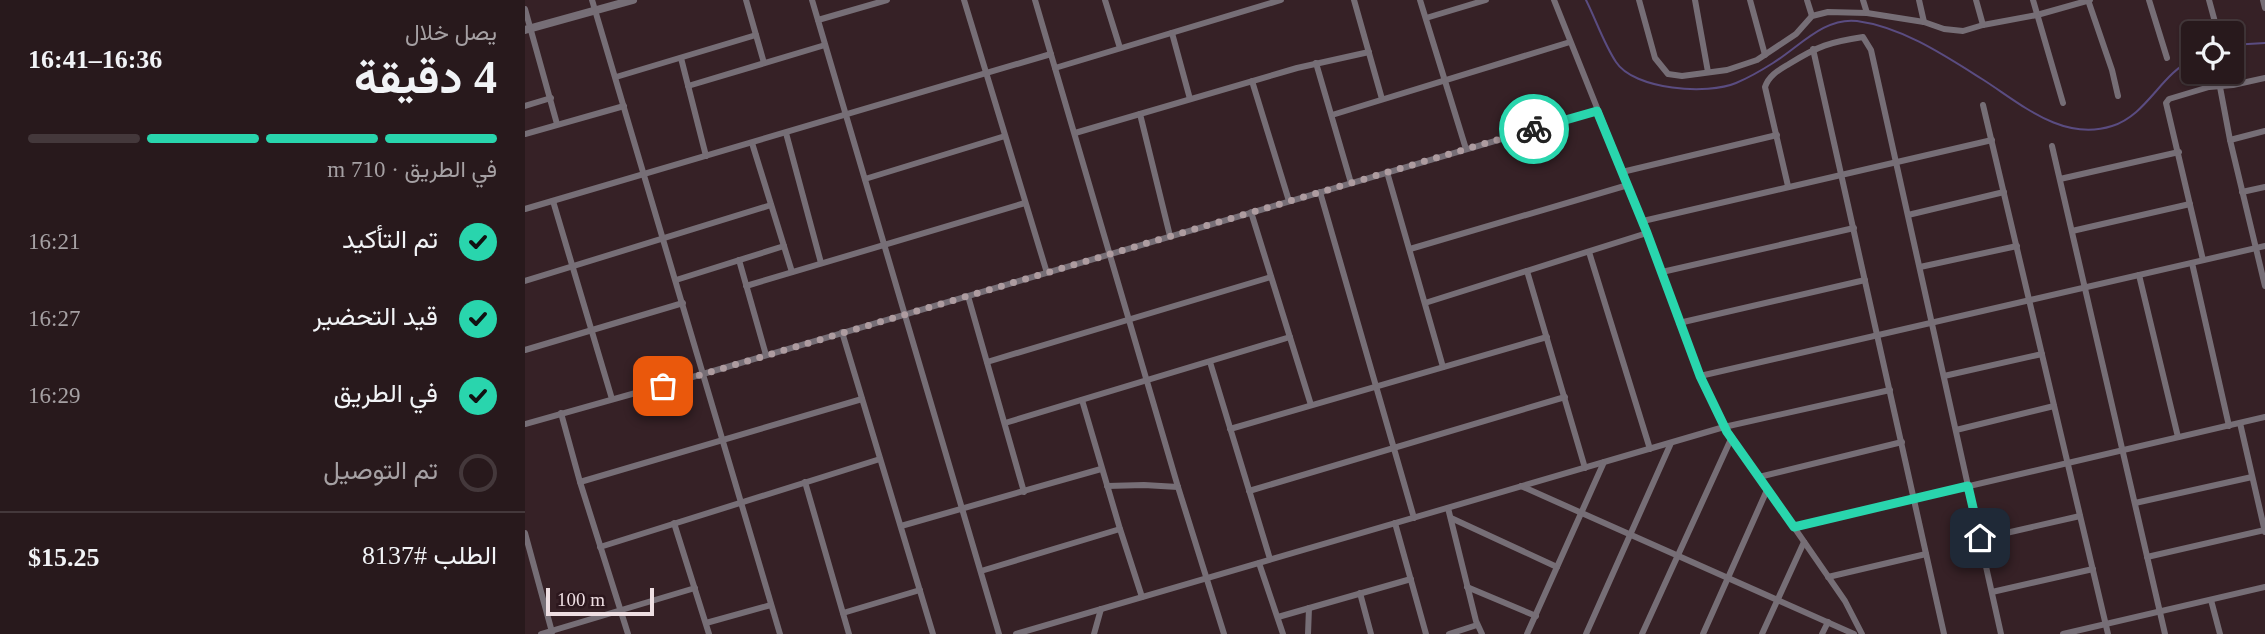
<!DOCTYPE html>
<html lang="ar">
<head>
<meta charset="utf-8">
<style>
  :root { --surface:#28191c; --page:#302225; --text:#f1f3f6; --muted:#a5a0a3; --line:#44383b; --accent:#29d5ad }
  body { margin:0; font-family:"Times New Roman",Vazirmatn,serif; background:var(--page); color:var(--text); direction:rtl; height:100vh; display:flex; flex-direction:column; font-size:26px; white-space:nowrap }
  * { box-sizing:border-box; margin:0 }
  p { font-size:23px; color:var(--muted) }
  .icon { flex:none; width:38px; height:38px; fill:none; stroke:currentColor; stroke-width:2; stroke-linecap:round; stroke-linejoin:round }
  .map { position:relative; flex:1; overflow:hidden; direction:ltr }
  .drawer { display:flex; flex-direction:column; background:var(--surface); width:525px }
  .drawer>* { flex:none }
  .controls { position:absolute; left:1656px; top:21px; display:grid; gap:14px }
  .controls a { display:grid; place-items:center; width:63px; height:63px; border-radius:7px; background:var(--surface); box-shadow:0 2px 5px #0004,0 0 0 2px var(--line); font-size:35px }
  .scale { position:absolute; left:21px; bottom:18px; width:108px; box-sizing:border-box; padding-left:7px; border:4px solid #eedee2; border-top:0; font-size:19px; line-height:24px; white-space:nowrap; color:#eedee2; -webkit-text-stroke:5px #2c171d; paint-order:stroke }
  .pin { position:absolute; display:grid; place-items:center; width:60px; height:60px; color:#fff; margin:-30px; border-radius:14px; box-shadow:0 4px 10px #0006 }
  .courier { position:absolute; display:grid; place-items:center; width:70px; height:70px; margin:-35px; border:5px solid #29d5ad; border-radius:50%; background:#fff; color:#222; box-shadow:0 2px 9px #0007 }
  .headline em { font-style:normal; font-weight:700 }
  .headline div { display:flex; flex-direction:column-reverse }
  .headline { display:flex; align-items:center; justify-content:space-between; height:119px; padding:0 28px }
  h1 { font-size:46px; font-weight:700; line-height:52px }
  .bar { display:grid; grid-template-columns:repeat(4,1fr); gap:10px 7px; align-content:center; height:84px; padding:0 28px }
  .bar i { height:9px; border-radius:5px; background:var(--line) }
  .bar .on { background:var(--accent) }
  .bar p { grid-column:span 4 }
  .line { display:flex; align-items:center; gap:18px; padding:0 28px; border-top:2px solid var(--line) }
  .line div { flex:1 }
  ol { padding:0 28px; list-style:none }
  li { display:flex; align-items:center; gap:21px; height:77px }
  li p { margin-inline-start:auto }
  li .icon { padding:7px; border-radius:50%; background:var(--accent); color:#111; stroke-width:4 }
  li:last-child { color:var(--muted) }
  li i { width:38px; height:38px; border:4px solid var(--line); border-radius:50% }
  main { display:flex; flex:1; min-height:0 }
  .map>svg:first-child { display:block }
</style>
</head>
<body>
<main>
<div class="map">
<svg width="1740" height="634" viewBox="0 0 1740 634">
  <rect width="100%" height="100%" fill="#362126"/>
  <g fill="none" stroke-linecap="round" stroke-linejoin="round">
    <!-- stream -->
    <g stroke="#5a4c81" stroke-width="2">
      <path d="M1061 0C1071 20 1079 44 1091 62 1109 90 1183 95 1211 83 1223 78 1237 70 1248 63 1274 47 1299 17 1332 21 1377 27 1419 55 1457 79 1495 103 1537 142 1587 126 1622 115 1635 75 1668 59"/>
      <polyline points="1706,45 1740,43"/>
    </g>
    <!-- minor -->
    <g stroke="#766e76" stroke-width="6">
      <polyline points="67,0 255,634"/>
      <polyline points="221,0 239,63"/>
      <polyline points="287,0 474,634"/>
      <polyline points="439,0 522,273"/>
      <polyline points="510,0 653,487 699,634"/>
      <polyline points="580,0 595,48"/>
      <polyline points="829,0 857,99"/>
      <polyline points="895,0 941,149"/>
      <polyline points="1029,0 1122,233 1175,376 1197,423 1320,601 1337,634"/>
      <polyline points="1114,0 1130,58 1143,74 1157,76 1202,70 1232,60 1271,34 1287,16 1303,12 1342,13 1399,22 1419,29 1438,31 1458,25 1512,15 1565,0"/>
      <polyline points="1170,0 1183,72"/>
      <polyline points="1225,0 1240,55"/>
      <polyline points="1282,0 1287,16"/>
      <polyline points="1338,0 1342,13"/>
      <polyline points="1394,0 1399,22"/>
      <polyline points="1451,0 1458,25"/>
      <polyline points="1508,0 1538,103"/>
      <polyline points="1563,0 1587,70 1593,96"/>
      <polyline points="1624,0 1642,58"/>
      <polyline points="1684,0 1693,33"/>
      <polyline points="1738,0 1740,8"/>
      <polyline points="0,9 32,124"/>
      <polyline points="901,18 961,0"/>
      <polyline points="293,20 362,0"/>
      <polyline points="647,33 665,99"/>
      <polyline points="1288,49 1419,634"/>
      <polyline points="156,58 181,156"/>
      <polyline points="791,63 826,183"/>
      <polyline points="530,68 756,0"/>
      <polyline points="91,77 231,35"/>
      <polyline points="727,81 764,201"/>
      <polyline points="163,86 300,45"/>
      <polyline points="1695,87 1705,140 1740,286"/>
      <polyline points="1458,105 1583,634"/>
      <polyline points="0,106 26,98"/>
      <polyline points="615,114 645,236"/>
      <polyline points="807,115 1045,42"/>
      <polyline points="261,133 296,263"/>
      <polyline points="550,133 772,68 844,52"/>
      <polyline points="0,134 99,106"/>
      <polyline points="1705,140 1740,131"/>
      <polyline points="227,143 267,272"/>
      <polyline points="1527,146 1640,634"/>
      <polyline points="862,172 918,367"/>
      <polyline points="1097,172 1252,135"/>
      <polyline points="340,179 480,136"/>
      <polyline points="1535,179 1654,152"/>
      <path d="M1263 186 1240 87C1244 75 1254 70 1264 64 1293 46 1305 42 1338 37L1346 50 1476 634"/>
      <polyline points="795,192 889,518"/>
      <polyline points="1717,192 1740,187"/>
      <polyline points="28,201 87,399"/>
      <polyline points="0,209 526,54"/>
      <polyline points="726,212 786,405"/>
      <polyline points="1383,215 1479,192"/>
      <polyline points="1118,221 1467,140"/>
      <polyline points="1547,231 1665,204"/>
      <polyline points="885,249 1103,185"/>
      <polyline points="1064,252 1125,449"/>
      <polyline points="214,260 241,355"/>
      <polyline points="1678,260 1641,103 1644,99 1684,87 1708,85 1740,78"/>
      <polyline points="1667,263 1704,426"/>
      <polyline points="1395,267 1492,246"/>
      <polyline points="1002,271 1060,468"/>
      <polyline points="1137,272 1329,228"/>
      <polyline points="1614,275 1653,437"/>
      <polyline points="151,280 259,246"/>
      <polyline points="0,281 246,205"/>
      <polyline points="221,286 500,203"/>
      <polyline points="443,296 499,492"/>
      <polyline points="900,303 1122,233"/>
      <polyline points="1154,323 1340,280"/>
      <polyline points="317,332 408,634"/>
      <polyline points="0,350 158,303"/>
      <polyline points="462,362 746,277"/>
      <polyline points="685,362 745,559"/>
      <polyline points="1175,376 1740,246"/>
      <polyline points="1419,376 1517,354"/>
      <polyline points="557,400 595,529 617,597"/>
      <polyline points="36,413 55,482 103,634"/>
      <polyline points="480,423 765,337"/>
      <polyline points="1715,423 1740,532"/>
      <polyline points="0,424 178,374 1072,111"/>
      <polyline points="705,429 1022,337"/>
      <polyline points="1431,430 1529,406"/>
      <polyline points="1234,477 1377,442"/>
      <polyline points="55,482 337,399"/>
      <polyline points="280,482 324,634"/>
      <polyline points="582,486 619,485 653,487"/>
      <polyline points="996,486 1329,634"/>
      <polyline points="724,491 1040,397"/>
      <polyline points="1610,503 1727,477"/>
      <polyline points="923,508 951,621 957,634"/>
      <polyline points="926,518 1032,567"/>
      <polyline points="149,523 184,634"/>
      <polyline points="870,523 901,634"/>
      <polyline points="376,526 576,469"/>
      <polyline points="1269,527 1740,417"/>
      <polyline points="0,533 27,632"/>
      <polyline points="1455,539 1555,516"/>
      <polyline points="75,547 355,459"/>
      <polyline points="1622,557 1740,530"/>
      <polyline points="734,563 758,634"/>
      <polyline points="456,571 595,529"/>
      <polyline points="1303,577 1401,554"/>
      <polyline points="942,587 1011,616"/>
      <polyline points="1467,592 1568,569"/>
      <polyline points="835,593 846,634"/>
      <polyline points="1686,600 1695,634"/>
      <polyline points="318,613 395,590"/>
      <polyline points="753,617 886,579"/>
      <polyline points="181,623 246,605"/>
      <polyline points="16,634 170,588"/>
      <polyline points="491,634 1199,427 1365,390"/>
      <polyline points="569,634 576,609"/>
      <polyline points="783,634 784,608"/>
      <polyline points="924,634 952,625"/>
      <polyline points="1002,634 1079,462"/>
      <polyline points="1061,634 1146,443"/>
      <polyline points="1117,634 1206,439"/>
      <polyline points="1178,634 1242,490"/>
      <polyline points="1237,634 1279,542"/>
      <polyline points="1297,634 1303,622"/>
      <polyline points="1538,634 1740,587"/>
    </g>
    <!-- tertiary -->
    <polyline stroke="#766e76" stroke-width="8" points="0,30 108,0"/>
  </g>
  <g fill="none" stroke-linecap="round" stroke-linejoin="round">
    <!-- done -->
    <polyline stroke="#ae9ca0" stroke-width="7" stroke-dasharray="0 12.6" points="138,386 1009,129"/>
    <!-- route -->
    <polyline stroke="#29d5ad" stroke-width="9" points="1009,129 1072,111 1122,233 1175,376 1202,432 1269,527 1443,486 1455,538"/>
  </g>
</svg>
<div class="controls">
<a><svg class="icon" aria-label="locate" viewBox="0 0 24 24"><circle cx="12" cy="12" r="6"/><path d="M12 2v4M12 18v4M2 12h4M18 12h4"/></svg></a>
</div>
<div class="scale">100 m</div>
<div class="pin" style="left:138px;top:386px;background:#ea580c"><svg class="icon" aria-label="bag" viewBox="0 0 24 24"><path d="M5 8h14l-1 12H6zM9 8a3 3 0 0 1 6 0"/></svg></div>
<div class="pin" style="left:1455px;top:538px;background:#1f2937"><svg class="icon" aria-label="home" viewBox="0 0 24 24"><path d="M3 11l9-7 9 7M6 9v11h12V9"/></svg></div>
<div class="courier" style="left:1009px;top:129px"><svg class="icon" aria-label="bike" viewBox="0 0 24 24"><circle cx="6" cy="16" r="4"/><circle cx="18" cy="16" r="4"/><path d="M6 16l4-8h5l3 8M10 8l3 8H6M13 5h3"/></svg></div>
</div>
<section class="drawer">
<div class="headline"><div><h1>4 دقيقة</h1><p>يصل خلال</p></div><em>16:36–16:41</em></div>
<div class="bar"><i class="on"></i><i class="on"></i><i class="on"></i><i></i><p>في الطريق · 710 m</p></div>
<ol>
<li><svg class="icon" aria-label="check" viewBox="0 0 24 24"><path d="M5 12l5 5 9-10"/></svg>تم التأكيد<p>16:21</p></li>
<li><svg class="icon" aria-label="check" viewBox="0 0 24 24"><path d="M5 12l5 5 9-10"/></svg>قيد التحضير<p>16:27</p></li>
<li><svg class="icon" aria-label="check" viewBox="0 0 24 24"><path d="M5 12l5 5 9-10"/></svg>في الطريق<p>16:29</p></li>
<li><i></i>تم التوصيل</li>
</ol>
<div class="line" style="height:91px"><div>الطلب #8137</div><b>$15.25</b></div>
</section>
</main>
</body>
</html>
